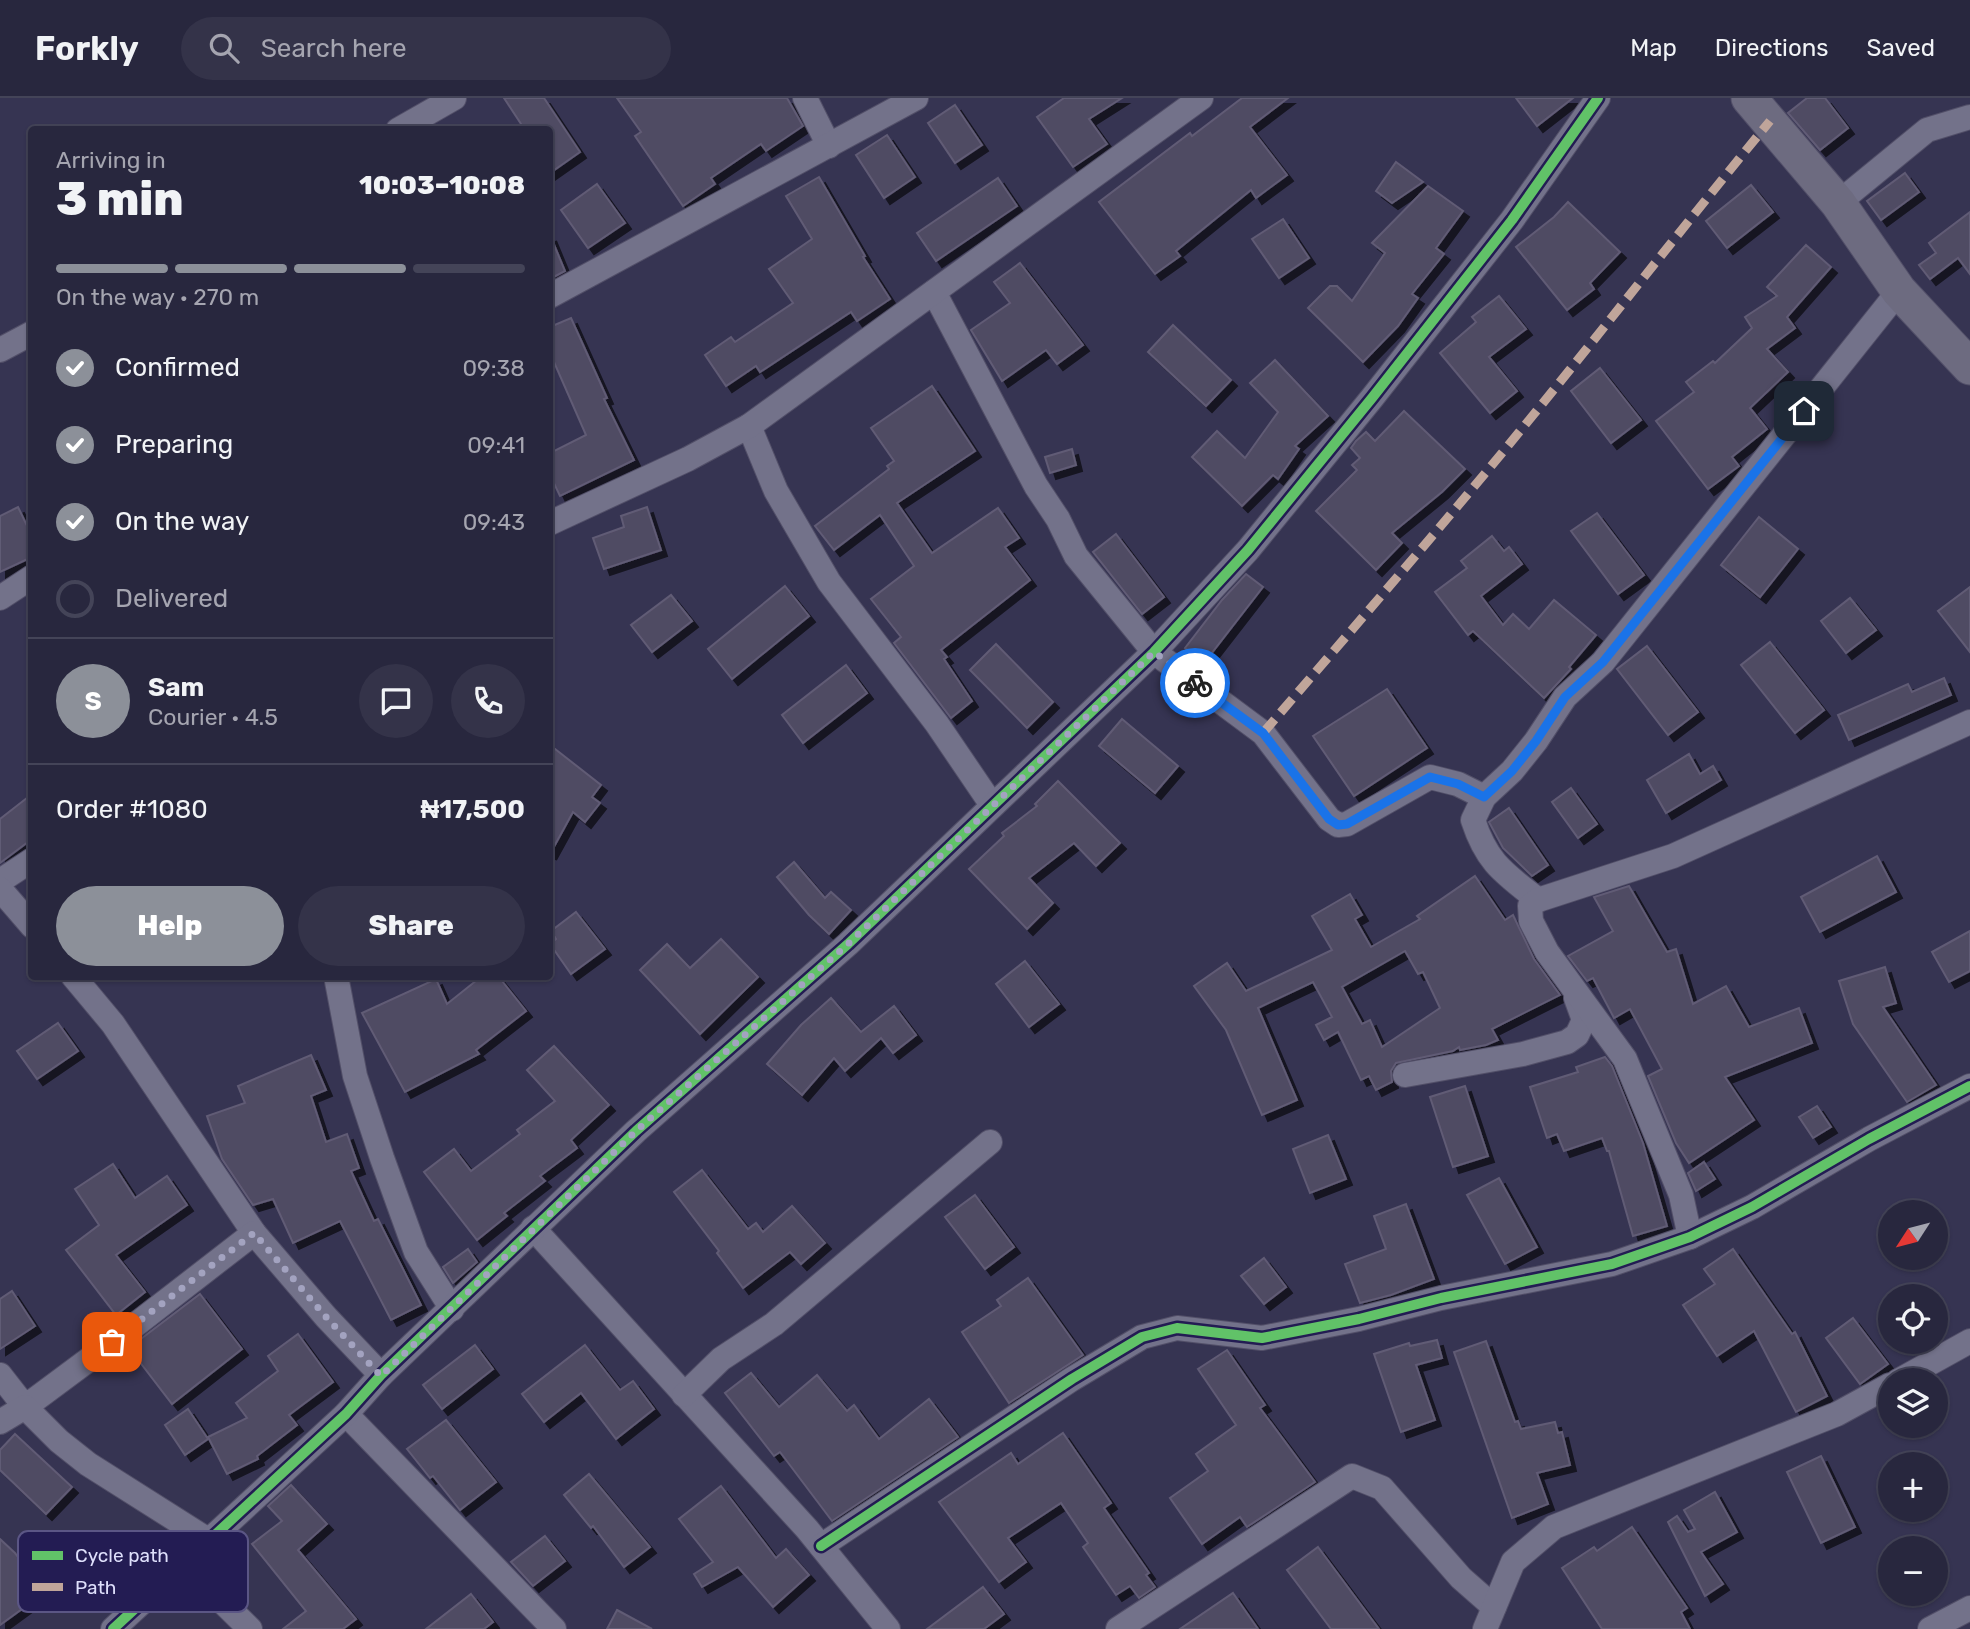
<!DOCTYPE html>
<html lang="en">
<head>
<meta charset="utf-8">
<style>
  :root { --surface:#28273e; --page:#343349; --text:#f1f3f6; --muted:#a5a5b0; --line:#444458; --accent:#8c9099 }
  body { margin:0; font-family:Rubik,sans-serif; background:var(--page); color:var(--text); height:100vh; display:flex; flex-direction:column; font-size:26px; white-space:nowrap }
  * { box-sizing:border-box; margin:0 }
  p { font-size:23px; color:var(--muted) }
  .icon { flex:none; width:38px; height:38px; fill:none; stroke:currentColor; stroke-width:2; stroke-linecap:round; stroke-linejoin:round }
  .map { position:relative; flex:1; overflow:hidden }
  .details { position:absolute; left:28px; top:28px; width:525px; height:854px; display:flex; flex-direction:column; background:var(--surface); border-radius:7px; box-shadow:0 2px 5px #0004,0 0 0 2px var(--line) }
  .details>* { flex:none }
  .needle { width:46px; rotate:234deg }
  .tools { position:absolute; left:1878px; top:1102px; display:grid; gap:14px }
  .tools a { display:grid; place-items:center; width:70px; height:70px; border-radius:50%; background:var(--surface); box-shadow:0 2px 5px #0004,0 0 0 2px var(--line); font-size:35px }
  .pin { position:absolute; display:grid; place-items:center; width:60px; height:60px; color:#fff; margin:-30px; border-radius:14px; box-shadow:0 4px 10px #0006 }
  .courier { position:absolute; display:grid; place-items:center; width:70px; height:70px; margin:-35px; border:5px solid #1a73e8; border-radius:50%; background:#fff; color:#222; box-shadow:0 2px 9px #0007 }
  .overview em { font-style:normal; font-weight:800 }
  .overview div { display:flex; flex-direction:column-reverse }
  .overview { display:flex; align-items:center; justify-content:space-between; height:119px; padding:0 28px }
  h1 { font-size:46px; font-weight:800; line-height:52px }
  .bar { display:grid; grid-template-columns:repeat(4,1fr); gap:10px 7px; align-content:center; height:84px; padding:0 28px }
  .bar i { height:9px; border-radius:5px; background:var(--line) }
  .bar .active { background:var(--accent) }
  .bar p { grid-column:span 4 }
  .line { display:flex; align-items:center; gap:18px; padding:0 28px; border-top:2px solid var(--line) }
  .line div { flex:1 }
  .round { display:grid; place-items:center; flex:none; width:74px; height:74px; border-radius:37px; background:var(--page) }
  ol { padding:0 28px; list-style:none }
  li { display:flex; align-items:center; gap:21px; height:77px }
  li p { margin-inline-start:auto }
  li .icon { padding:7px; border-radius:50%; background:var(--accent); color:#fff; stroke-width:4 }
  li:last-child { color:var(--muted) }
  li i { width:38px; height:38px; border:4px solid var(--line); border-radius:50% }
  .cta { display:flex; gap:14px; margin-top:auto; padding:14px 28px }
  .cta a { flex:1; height:80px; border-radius:42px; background:var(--accent); color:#fff; font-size:28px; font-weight:800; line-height:80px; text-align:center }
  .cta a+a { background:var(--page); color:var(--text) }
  header { display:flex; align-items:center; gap:42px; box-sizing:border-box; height:98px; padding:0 35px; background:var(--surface); border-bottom:2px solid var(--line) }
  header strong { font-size:33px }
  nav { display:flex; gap:38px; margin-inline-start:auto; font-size:24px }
  .search { width:490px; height:63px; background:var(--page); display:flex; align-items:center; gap:18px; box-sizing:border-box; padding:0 24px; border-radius:38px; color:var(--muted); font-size:26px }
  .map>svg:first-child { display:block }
</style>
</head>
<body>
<header>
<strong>Forkly</strong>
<div class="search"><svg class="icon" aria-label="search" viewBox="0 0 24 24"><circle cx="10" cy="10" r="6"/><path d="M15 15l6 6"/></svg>Search here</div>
<nav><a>Map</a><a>Directions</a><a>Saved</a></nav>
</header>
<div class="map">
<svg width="1970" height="1531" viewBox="0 0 1970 1531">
  <defs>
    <filter id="shadow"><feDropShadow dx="6" dy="6" stdDeviation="0" flood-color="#0009"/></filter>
  </defs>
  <rect width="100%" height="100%" fill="#363452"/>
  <!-- building -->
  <g fill="#504b63" stroke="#615b75" stroke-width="2" fill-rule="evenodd" filter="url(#shadow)">
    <polygon points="504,0 544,0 580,54 550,75 550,32 525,32"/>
    <polygon points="617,0 787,0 803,28 766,53 761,46 711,80 715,86 683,108 635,38 641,34"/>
    <polygon points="1064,0 1122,0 1089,21 1107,46 1073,69 1037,19"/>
    <polygon points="1242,0 1288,0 1250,29 1287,77 1256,100 1251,92 1176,153 1180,158 1155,176 1099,104 1190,35 1192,38"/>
    <polygon points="1516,0 1573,0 1537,28"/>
    <polygon points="1807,0 1825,0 1848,30 1820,52 1788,15"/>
    <polygon points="955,7 982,47 955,65 928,25"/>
    <polygon points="887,37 915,79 884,100 856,57"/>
    <polygon points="1396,64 1423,84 1392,105 1376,93"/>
    <polygon points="1905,75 1919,94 1881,122 1867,103"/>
    <polygon points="819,79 865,158 863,159 890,201 857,223 851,214 760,274 756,268 726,288 705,257 731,239 735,244 793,205 769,171 812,141 786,98"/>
    <polygon points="998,80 1017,108 936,163 917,135"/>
    <polygon points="597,86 625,125 588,150 561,112"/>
    <polygon points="1751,87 1773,114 1727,150 1706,123"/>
    <polygon points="1428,88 1463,113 1436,150 1444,156 1412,196 1418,200 1398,228 1363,264 1308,210 1330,188 1337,188 1352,203 1385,155 1372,145"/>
    <polygon points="1568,104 1620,154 1590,185 1594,191 1567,212 1516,149 1554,119"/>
    <polygon points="1970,114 1970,176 1958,160 1930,181 1919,167 1936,155 1929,145"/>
    <polygon points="1283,121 1309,160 1279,180 1252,141"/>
    <polygon points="550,137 565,173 550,181"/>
    <polygon points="1806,147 1831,169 1787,219 1795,230 1767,251 1788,274 1750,310 1767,331 1732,359 1739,368 1708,391 1656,323 1694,294 1686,284 1713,263 1715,265 1752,230 1745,219 1777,198 1767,189"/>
    <polygon points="1020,165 1083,247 1057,266 1046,252 1002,283 971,232 1010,205 994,184"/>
    <polygon points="1499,198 1526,231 1489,259 1517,293 1490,315 1440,255 1476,224 1472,219"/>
    <polygon points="571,220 607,300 604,301 634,362 560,398 550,377 550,355 586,337 550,255 550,229"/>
    <polygon points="1173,227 1231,282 1206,308 1148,254"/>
    <polygon points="1275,262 1328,318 1295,348 1299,351 1278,381 1273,377 1242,408 1192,359 1217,333 1245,360 1278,314 1250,285"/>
    <polygon points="1600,270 1641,322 1611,345 1571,293"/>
    <polygon points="932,288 975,353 897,405 932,455 998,410 1019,440 1005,449 1030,482 941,552 947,559 944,561 972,603 951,620 894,545 901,539 871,501 914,468 880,417 834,452 815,428 889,371 887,368 894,363 871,330"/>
    <polygon points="1404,313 1465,371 1442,394 1392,435 1402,445 1376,472 1316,413 1357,372 1352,367 1360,360 1351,350 1356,343 1366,334 1375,343"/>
    <polygon points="1072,351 1076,367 1050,375 1045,359"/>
    <polygon points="18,409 32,438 32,459 0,474 0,418"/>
    <polygon points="647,409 661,452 604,471 593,440 624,429 621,418"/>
    <polygon points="1597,415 1644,477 1618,496 1571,433"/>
    <polygon points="1759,419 1798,451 1760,499 1721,467"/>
    <polygon points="1116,436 1164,499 1142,516 1093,454"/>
    <polygon points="1492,438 1504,453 1509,449 1522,466 1481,498 1503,527 1513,516 1529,531 1554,502 1596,537 1569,569 1571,571 1544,600 1473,533 1468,537 1435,494 1467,470 1461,463"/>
    <polygon points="1246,476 1263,489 1204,565 1185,550 1222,502"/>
    <polygon points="785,488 809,518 732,581 708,551"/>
    <polygon points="1970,489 1970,554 1938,513"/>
    <polygon points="671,497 692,523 652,554 631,527"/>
    <polygon points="1850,500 1876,532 1846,555 1821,523"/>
    <polygon points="1770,544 1824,612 1795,635 1741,567"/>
    <polygon points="996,546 1053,604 1027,630 970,572"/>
    <polygon points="1647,548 1698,614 1668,637 1617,571"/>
    <polygon points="846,567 867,595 803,645 782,617"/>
    <polygon points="1944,580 1951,597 1849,642 1838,617 1908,586 1912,594"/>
    <polygon points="1387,591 1427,650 1354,698 1313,638"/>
    <polygon points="1122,621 1178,668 1155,695 1099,648"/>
    <polygon points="550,647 601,687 592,699 600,705 585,724 573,714 550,756"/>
    <polygon points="1689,656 1700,676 1713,668 1721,682 1666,715 1647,682"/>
    <polygon points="1058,683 1120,745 1096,768 1074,745 1029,780 1053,805 1027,831 969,771 1004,738 1002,735 1037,708 1035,706"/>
    <polygon points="1571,690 1597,726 1578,740 1552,704"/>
    <polygon points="32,696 32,741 0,765 0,721"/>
    <polygon points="1509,710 1548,767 1532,778 1503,750 1489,724"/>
    <polygon points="1877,758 1896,794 1820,834 1801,799"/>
    <polygon points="794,764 825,800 831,794 851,812 829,836 809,817 777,779"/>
    <path d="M1475 778 1505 822 1513 817 1534 861 1560 897 1492 931 1498 942 1486 947 1460 952 1459 949 1453 953 1396 965 1391 973 1392 984 1376 992 1369 978 1361 982 1338 934 1324 942 1316 927 1332 919 1313 884 1258 910 1297 1002 1262 1017 1226 932 1194 888 1227 865 1246 893 1332 852 1312 818 1350 796 1362 817 1355 821 1371 849 1420 821 1417 818ZM1405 853 1418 876 1423 874 1440 910 1382 949 1370 922 1362 926 1342 889Z"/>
    <polygon points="1629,788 1667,854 1676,851 1693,906 1726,888 1749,929 1799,910 1812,945 1725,979 1754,1022 1689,1065 1676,1045 1648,978 1662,971 1630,911 1614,920 1593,880 1587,883 1568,858 1613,833 1594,799"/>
    <polygon points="576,814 605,851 571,876 550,846 556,841 551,833"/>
    <polygon points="1970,833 1970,873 1949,884 1932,854"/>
    <polygon points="721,841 758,879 700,936 640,872 667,846 690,870"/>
    <polygon points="1025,863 1059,906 1029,929 996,886"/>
    <polygon points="1885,869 1896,905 1883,909 1936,987 1907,1004 1853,926 1839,883"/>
    <polygon points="482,878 498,878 526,913 476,952 479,956 405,994 362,915 436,881 447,906"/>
    <polygon points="831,900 861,934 894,908 916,937 893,955 881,940 845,973 834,960 802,997 767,966 801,927"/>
    <polygon points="58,925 78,953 37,981 17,953"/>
    <polygon points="554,948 609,1007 571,1042 577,1050 540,1078 545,1083 504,1115 507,1118 477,1142 424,1074 454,1051 471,1073 520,1036 517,1032 555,1003 527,972"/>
    <polygon points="311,957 326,992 311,998 326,1044 347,1036 359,1070 351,1073 374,1123 378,1121 421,1207 391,1222 340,1123 293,1145 273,1101 253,1107 222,1061 207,1018 245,1005 238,988"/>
    <polygon points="1605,959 1612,968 1643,1045 1667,1128 1633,1138 1609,1053 1607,1053 1602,1040 1564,1053 1557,1036 1547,1040 1530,989 1578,974 1576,969"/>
    <polygon points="1465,988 1488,1058 1453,1069 1430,999"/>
    <polygon points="1817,1008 1831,1029 1813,1040 1799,1019"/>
    <polygon points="1328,1037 1346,1081 1310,1095 1293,1051"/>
    <polygon points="1704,1064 1715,1081 1696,1093 1688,1075"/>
    <polygon points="113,1066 135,1100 167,1078 187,1107 116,1157 145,1194 116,1217 66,1152 99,1127 75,1091"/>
    <polygon points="702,1072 748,1131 756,1125 763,1134 792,1108 825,1145 801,1166 790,1154 743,1190 717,1155 719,1153 674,1094"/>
    <polygon points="1499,1080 1537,1149 1505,1166 1467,1097"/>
    <polygon points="975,1097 1014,1149 985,1171 945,1119"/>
    <polygon points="1406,1106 1434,1181 1391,1197 1360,1205 1345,1166 1386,1151 1374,1118"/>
    <polygon points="468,1151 477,1164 453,1185 443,1169"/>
    <polygon points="1733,1151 1792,1236 1795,1234 1827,1298 1796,1314 1754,1233 1717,1258 1683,1207 1715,1186 1704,1171"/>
    <polygon points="1264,1160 1286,1189 1264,1206 1241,1178"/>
    <polygon points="1028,1180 1083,1257 1009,1305 962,1234 1001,1208 997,1202"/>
    <polygon points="12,1193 35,1228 0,1251 0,1201"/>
    <polygon points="200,1196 242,1251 172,1306 129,1250"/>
    <polygon points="1853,1220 1888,1266 1860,1286 1826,1240"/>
    <polygon points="298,1236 333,1284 289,1317 297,1327 257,1358 258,1361 227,1376 208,1339 247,1320 236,1305 278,1273 268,1258"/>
    <polygon points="1437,1242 1442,1260 1416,1267 1435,1322 1401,1334 1374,1256 1409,1245 1410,1248"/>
    <polygon points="1486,1243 1515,1324 1518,1323 1521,1331 1555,1324 1558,1335 1562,1334 1570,1367 1537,1375 1548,1406 1512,1420 1454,1254"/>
    <polygon points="475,1247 493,1271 442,1311 423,1287"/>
    <polygon points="585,1247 620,1292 633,1283 654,1311 616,1341 581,1295 544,1324 522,1296"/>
    <polygon points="1227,1252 1265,1307 1260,1310 1315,1384 1247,1429 1240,1419 1202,1446 1170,1400 1208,1373 1196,1356 1236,1327 1198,1271"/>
    <polygon points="751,1275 779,1309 817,1277 847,1313 854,1307 879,1341 929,1301 958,1339 832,1423 780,1354 774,1358 725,1295"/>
    <polygon points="188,1311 208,1341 185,1357 165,1327"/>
    <polygon points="446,1322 496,1384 460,1412 433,1378 430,1380 407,1351"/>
    <polygon points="1063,1335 1111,1405 1104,1410 1149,1475 1146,1477 1155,1489 1139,1500 1130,1488 1116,1497 1083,1449 1088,1445 1061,1405 1008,1440 1026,1464 999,1484 939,1404 1011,1355 1018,1366"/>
    <polygon points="15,1336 72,1389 46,1416 0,1372 0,1352"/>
    <polygon points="1821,1358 1855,1429 1821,1445 1787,1374"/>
    <polygon points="589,1376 650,1449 624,1469 593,1428 591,1430 564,1397"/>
    <polygon points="291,1387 327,1426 298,1452 356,1521 343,1531 283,1531 306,1513 252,1446 282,1423 268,1408"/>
    <polygon points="721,1388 776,1460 786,1451 809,1477 773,1509 738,1469 702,1489 694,1476 713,1464 679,1421"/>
    <polygon points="1715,1394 1737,1434 1701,1454 1723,1486 1705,1498 1668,1424 1677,1418 1688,1434 1695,1431 1684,1412"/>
    <polygon points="1632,1429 1687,1510 1681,1514 1690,1531 1602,1531 1562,1470 1594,1449 1597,1453"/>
    <polygon points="545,1438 565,1463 533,1488 511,1464"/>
    <polygon points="0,1441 15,1455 44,1495 0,1527"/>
    <polygon points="1318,1449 1379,1531 1331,1531 1287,1472"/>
    <polygon points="983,1489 1004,1516 984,1531 927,1531"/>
    <polygon points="1233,1495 1258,1531 1180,1531"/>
    <polygon points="471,1496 493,1524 484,1531 426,1531"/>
    <polygon points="617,1512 652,1531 607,1531"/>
  </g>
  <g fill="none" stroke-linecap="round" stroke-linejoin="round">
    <defs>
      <g id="street">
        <polyline points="805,0 829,48"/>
        <polyline points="398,32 454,0"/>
        <polyline points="1838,105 1927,32 1970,19"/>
        <polyline points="934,194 1036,388 1058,421 1076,458 1154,554 1263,635 1329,721 1338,727 1347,726 1430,679 1458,686 1484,699"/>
        <polyline points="550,198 916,0"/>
        <polyline points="0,252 32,235"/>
        <polyline points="749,328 776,393 829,484 937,626 992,707"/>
        <polyline points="550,425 688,361 749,328 1201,0"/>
        <polyline points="0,500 32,479"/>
        <polyline points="0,783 32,762"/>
        <polyline points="0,791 32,828"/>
        <path d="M1538 802C1504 775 1487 765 1473 722L1484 699 1512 673 1536 643 1565 599 1603 564 1899 193"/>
        <polyline points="73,878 113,926 254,1135 326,1219 381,1277"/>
        <polyline points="336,878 355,978 382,1060 416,1154 452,1211"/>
        <polyline points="1405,977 1523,956 1567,944 1577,937 1584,922 1576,900"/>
        <polyline points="533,1130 807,1431 888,1531"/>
        <polyline points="1690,1139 1681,1097 1625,961 1547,854 1531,823 1530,808 1538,802 1673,758 1970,624"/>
        <polyline points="0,1277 25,1309 134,1228 254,1135"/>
        <polyline points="1898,1283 1970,1243"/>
        <polyline points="684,1297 721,1261 774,1226 990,1044"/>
        <polyline points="346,1316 554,1531"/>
        <polyline points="0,1324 25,1309 59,1343 88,1366 208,1442"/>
        <polyline points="821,1448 1072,1281 1142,1239 1177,1230 1262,1240 1359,1221 1441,1200 1612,1166 1690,1139 1752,1109 1869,1041 1970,988"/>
        <polyline points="183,1465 250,1531"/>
        <polyline points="113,1531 346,1316 381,1277 636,1033 848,846 1154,554 1248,452 1372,300 1512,122 1598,0"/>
        <polyline points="1118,1531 1352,1378 1382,1390 1461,1480 1494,1509"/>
        <polyline points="1485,1531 1513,1464 1554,1429 1837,1316 1890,1287"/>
        <polyline points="1930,1531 1970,1510"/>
      </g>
      <polyline id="secondary" points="1749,0 1838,105 1899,193 1970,269"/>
    </defs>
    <!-- street casing -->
    <use href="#street" stroke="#524f68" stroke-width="26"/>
    <!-- secondary casing -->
    <use href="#secondary" stroke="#524f68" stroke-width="37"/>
    <!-- street -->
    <use href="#street" stroke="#73728a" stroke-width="24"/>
    <!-- secondary -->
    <use href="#secondary" stroke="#6d6b80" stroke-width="35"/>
    <!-- quiet -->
    <path stroke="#c0a59a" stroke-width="9" stroke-dasharray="18 9" stroke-linecap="butt" d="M1263 635C1354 529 1446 424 1534 316 1613 219 1690 120 1770 23"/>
    <defs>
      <g id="cycleway">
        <polyline points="821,1448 1072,1281 1142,1239 1177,1230 1262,1240 1359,1221 1441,1200 1612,1166 1690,1139 1752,1109 1869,1041 1970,988"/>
        <polyline points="113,1531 346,1316 381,1277 636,1033 848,846 1154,554 1248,452 1372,300 1512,122 1598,0"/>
      </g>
    </defs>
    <!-- cycleway casing -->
    <use href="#cycleway" stroke="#231c53" stroke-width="15"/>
    <!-- cycleway -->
    <use href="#cycleway" stroke="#61c268" stroke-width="10"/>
  </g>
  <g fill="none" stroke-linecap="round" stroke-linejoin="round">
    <!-- done -->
    <polyline stroke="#a3a3c0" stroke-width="7" stroke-dasharray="0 12.6" points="112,1244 254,1135 326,1219 381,1278 636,1033 848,846 1154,554 1195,585"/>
    <!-- route -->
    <polyline stroke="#1a73e8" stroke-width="9" points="1195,585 1263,635 1329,721 1338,727 1347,726 1430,679 1458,686 1484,699 1512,673 1536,643 1565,599 1603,564 1804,313"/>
  </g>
  <!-- legend -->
  <rect x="18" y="1433" width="230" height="81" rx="10" fill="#231c53" stroke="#5b5685" stroke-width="2"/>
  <rect x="32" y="1453" width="31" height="9" fill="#61c268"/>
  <rect x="32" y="1485" width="31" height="8" fill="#c0a59a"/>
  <g font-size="19" fill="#dedffb">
    <text x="75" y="1464">Cycle path</text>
    <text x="75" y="1496">Path</text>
  </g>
</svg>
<div class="tools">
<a><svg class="needle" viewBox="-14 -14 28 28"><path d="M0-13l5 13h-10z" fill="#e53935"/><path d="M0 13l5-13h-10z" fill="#a5a5b0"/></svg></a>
<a><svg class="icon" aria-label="locate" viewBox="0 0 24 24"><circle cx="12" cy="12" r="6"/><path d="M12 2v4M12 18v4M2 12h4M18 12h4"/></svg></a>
<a><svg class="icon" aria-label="layers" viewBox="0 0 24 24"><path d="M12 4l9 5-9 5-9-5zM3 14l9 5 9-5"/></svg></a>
<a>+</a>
<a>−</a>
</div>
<div class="pin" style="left:112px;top:1244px;background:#ea580c"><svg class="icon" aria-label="bag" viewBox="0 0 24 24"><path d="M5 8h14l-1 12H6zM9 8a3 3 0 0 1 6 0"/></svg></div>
<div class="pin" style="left:1804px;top:313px;background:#1f2937"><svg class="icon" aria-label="home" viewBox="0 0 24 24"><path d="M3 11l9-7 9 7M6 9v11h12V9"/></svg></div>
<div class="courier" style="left:1195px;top:585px"><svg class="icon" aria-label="bike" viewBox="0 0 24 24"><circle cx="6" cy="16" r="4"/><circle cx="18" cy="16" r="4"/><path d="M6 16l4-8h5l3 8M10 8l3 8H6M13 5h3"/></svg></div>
<section class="details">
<div class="overview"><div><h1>3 min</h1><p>Arriving in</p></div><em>10:03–10:08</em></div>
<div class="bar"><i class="active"></i><i class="active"></i><i class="active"></i><i></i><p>On the way · 270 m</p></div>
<ol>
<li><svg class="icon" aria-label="check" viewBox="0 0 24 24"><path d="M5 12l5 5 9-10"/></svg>Confirmed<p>09:38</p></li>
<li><svg class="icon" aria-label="check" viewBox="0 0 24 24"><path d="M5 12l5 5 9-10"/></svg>Preparing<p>09:41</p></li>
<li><svg class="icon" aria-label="check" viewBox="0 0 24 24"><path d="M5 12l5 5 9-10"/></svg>On the way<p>09:43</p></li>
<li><i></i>Delivered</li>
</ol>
<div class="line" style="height:126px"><b class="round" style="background:var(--accent);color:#fff">S</b><div><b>Sam</b><p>Courier · 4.5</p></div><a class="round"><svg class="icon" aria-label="chat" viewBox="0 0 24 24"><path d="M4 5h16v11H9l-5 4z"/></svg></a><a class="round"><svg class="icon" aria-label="phone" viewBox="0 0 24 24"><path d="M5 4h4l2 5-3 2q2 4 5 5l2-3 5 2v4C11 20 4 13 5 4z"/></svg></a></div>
<div class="line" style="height:91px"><div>Order #1080</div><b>₦17,500</b></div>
<div class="cta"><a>Help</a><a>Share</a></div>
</section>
</div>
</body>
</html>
